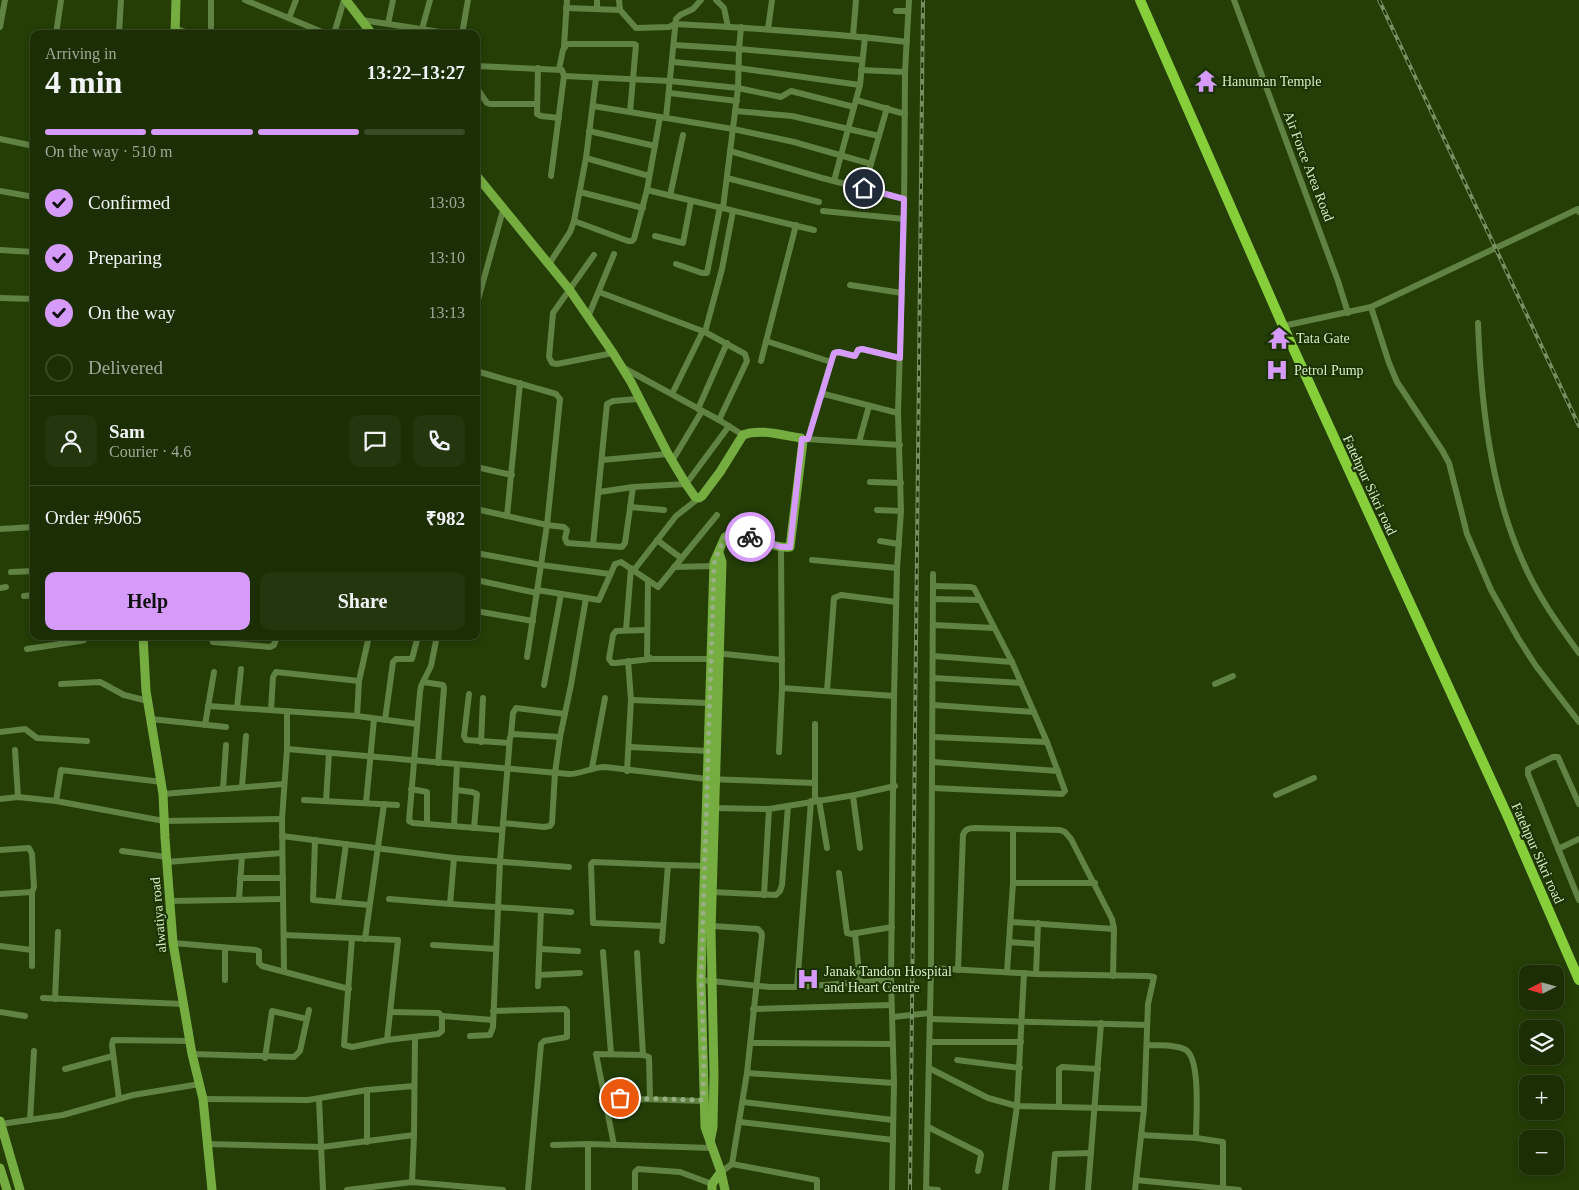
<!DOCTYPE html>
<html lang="en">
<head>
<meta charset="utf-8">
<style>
  :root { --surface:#1b2e04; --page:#24360e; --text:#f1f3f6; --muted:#a0a89a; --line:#394a26; --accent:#d69bfa }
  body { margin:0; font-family:Georgia,serif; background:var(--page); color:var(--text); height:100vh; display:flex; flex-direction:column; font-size:19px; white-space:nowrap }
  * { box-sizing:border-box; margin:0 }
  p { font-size:16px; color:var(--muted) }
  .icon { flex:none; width:28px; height:28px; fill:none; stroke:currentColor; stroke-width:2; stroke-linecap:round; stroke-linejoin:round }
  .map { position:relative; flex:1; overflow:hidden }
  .panel { position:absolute; left:30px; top:30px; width:450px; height:610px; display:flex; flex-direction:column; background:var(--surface); border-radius:10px; box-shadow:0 2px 8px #0003,0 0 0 1px var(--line) }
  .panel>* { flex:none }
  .needle { width:32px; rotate:264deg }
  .buttons { position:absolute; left:1519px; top:965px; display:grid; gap:10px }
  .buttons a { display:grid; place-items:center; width:45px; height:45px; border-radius:10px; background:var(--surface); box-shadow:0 2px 8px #0003,0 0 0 1px var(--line); font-size:25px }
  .pin { position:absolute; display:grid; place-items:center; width:42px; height:42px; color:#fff; margin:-21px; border:2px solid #fff; border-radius:50%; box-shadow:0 1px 5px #0007 }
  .courier { position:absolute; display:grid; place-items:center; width:50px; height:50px; margin:-25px; border:4px solid #d69bfa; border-radius:50%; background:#fff; color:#222; box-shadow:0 1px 6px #0007 }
  .headline em { font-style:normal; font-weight:600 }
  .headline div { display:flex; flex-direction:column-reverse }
  .headline { display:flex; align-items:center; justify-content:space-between; height:85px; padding:0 15px }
  h1 { font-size:32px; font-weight:600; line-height:38px }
  .bar { display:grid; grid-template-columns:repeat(4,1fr); gap:8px 5px; align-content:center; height:60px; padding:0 15px }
  .bar i { height:6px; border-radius:4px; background:var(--line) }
  .bar .on { background:var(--accent) }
  .bar p { grid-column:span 4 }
  .line { display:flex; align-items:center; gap:12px; padding:0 15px; border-top:1px solid var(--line) }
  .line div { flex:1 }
  .round { display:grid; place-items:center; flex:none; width:52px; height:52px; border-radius:10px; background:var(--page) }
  ol { padding:0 15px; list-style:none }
  li { display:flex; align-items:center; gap:15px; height:55px }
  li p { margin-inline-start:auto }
  li .icon { padding:5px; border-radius:50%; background:var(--accent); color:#111; stroke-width:4 }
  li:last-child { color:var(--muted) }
  li i { width:28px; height:28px; border:2px solid var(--line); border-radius:50% }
  .primary-button { display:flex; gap:10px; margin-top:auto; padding:10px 15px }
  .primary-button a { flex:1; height:58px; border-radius:10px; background:var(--accent); color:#111; font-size:20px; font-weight:600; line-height:58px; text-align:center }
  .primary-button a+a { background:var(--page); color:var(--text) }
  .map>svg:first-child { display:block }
</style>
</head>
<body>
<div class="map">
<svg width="1579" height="1190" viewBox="0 0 1579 1190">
  <rect width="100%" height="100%" fill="#243e06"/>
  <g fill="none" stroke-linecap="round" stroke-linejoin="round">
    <!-- street -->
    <g stroke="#608242" stroke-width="6">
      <polyline points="211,0 211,34"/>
      <polyline points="245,0 327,34"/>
      <polyline points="619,0 620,10"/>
      <polyline points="716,0 724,8 728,27"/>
      <polyline points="1234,0 1338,281 1348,313"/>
      <path d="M566 8 620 10 636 28 669 27 675 24C753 28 830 33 907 42"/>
      <polyline points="597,9 597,0"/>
      <polyline points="896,11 908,11"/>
      <polyline points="289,18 296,0"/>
      <polyline points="362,20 453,34"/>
      <polyline points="388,24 393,0"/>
      <polyline points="0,27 5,0"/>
      <polyline points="175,28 190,34"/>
      <polyline points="422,29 430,0"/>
      <polyline points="768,29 772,0"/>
      <polyline points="119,32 121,0"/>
      <polyline points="56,34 61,0"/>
      <polyline points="334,34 344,0"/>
      <polyline points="462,34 468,0"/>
      <polyline points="853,36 856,0"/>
      <polyline points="674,45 739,49 741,27"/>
      <polyline points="564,46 567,0"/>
      <polyline points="673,62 738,68 860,85"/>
      <polyline points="476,66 562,70 564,76 551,176"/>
      <polyline points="538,68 537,114 541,116 559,118"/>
      <polyline points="559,69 563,50 567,44 634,44 636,45 630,112"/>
      <polyline points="861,70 905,72"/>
      <polyline points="564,76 670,81 738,88 781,97 791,91 854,107"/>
      <polyline points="476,87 487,103 490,104 537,104"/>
      <polyline points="669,93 737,101"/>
      <polyline points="856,100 905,114"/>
      <polyline points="593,106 733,129 794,142 871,164"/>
      <polyline points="735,111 792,116 879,136"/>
      <polyline points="666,118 676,19 680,15 693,9 701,0"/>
      <polyline points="589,131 655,146"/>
      <polyline points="0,139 34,146"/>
      <polyline points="730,151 822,178 904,199"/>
      <polyline points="586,158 649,176"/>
      <polyline points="727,178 819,202"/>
      <polyline points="834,181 860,85 865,37"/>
      <polyline points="864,188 887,108"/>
      <polyline points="647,190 814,230"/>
      <polyline points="0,191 34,197"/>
      <polyline points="580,192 643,208"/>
      <polyline points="670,196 683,135"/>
      <polyline points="723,208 738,88 739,49 862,60"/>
      <polyline points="823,211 904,219"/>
      <polyline points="574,221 628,241 632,241 634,239 647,190 660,117"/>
      <polyline points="655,236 683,243 691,201"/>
      <polyline points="0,250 34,252"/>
      <polyline points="594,255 553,313 549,357 552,363 557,364 613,353"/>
      <polyline points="549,264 570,232 574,221 586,158 596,78"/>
      <polyline points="676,264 702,273 707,273 720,207"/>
      <polyline points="850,285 902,293"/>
      <polyline points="599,292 705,332 745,354 747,361 719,420"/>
      <polyline points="0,298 34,299"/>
      <polyline points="476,307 503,210"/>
      <polyline points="1371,307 1389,363 1397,382 1442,450 1449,463 1467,534 1491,590 1518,638 1536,666 1579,722"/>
      <polyline points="588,317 614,254"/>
      <path d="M1478 323C1481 402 1490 489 1523 562 1537 595 1558 624 1579 653"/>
      <polyline points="1283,326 1371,307 1578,209 1579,212"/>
      <polyline points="705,332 722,269 733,211"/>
      <polyline points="766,341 831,362"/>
      <polyline points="761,361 796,225"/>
      <polyline points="622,367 719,420 743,435"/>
      <polyline points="476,371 556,394 560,399 547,525 527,657"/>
      <polyline points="672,394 703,331"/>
      <polyline points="821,395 833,355 836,352 855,356 858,350 862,349 900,358"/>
      <polyline points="698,409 727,343"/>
      <polyline points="806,439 900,445"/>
      <polyline points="808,439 820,397 824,394 898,413"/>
      <polyline points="859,442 869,406"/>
      <polyline points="602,460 668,454"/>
      <polyline points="672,461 702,411"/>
      <polyline points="476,467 512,475"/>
      <polyline points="870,482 901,483"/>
      <polyline points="599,492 633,487 686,484 729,426"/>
      <polyline points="630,507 664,510"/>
      <polyline points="476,509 547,525 564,527 567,530 565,538 567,543 622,547 625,543 633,487"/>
      <polyline points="877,510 901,511"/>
      <polyline points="507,516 520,383"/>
      <polyline points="0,529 34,527"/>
      <polyline points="657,540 681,558"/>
      <polyline points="880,541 899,544"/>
      <polyline points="593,545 607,404 613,401 638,399"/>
      <polyline points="476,553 541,565 610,574"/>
      <polyline points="812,560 897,568"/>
      <polyline points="674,567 714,566"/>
      <polyline points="634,570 676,516 699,498"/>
      <polyline points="11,572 34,571"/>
      <polyline points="476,580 537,593"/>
      <polyline points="648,580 647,656 652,659 711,659"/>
      <polyline points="933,586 971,587 974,588 1012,662 1047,742 1065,791 1062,794 933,788"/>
      <polyline points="0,588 6,587"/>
      <polyline points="537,590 599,600 615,564 621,562 658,587 717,515"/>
      <polyline points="24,596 34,595"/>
      <polyline points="933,599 980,600"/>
      <polyline points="476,611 533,621"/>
      <polyline points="933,625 994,628"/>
      <polyline points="626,630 631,568"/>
      <polyline points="646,630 616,631 613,635 609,659 612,663 616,663 651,659"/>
      <polyline points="211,636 213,642 270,647 274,645 277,636"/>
      <polyline points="437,636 431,666 421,686 420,692 409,821 413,823 502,830"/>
      <polyline points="27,649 80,641 84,640 84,636"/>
      <polyline points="715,653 782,660"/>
      <polyline points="933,656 1012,662"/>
      <polyline points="933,678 1021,683"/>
      <polyline points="423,682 443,685 444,688 438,763"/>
      <polyline points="61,684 100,682 124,695 148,701"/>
      <polyline points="1215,684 1233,676"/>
      <polyline points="544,685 561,594"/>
      <polyline points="782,688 894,696"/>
      <polyline points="827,691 834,598 841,595 896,602"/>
      <polyline points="469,694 464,736 466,740 509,743"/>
      <polyline points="631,700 708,703"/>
      <polyline points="933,705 1034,712"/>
      <polyline points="208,706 357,716 417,724"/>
      <polyline points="237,708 241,669"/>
      <polyline points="271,710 273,677 276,672 359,681"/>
      <polyline points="357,716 359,681 369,636"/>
      <polyline points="151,719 226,727"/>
      <polyline points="385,720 393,662 396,659 412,659 418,636"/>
      <polyline points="815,724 815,801"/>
      <polyline points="205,725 214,672"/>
      <polyline points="0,732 25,729 37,738 87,741"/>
      <polyline points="511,734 513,713 516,708 565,714"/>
      <polyline points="933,737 1047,742"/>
      <polyline points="481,742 483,698"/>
      <polyline points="630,747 708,751"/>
      <path d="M287 749 569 774C582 774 592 767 605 767L707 779 815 783"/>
      <polyline points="15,750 18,797"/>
      <polyline points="779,752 782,688 781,547"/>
      <polyline points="933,762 1058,771"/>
      <polyline points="592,768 605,698"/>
      <polyline points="627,771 631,700 628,661"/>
      <polyline points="242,787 246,736"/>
      <polyline points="223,789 226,745"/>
      <polyline points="411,789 427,792 427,824"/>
      <polyline points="456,790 472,792 477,794 474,828"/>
      <polyline points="163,794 284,784"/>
      <polyline points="1276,795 1314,778"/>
      <polyline points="853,796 860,848"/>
      <polyline points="0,799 18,797 56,801 164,821 282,819"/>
      <polyline points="304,800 397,805"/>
      <polyline points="819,800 827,848"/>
      <polyline points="56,801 61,770 162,782"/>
      <polyline points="326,801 329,753"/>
      <polyline points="366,803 374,719"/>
      <polyline points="1579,804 1558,757 1553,757 1528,769 1528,774 1579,900"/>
      <polyline points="712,808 769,809 855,795 895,786"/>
      <polyline points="503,823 544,827 550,826 552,823 555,773 560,737 571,685 586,598"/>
      <polyline points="454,826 457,765"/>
      <polyline points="282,836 454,858 569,867"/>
      <polyline points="315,840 313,900 369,905"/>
      <polyline points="1558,849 1579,839"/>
      <polyline points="0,850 29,848 32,854 34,887 32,892 0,894"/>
      <polyline points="122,851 167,857"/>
      <polyline points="454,858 450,904 571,912"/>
      <polyline points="167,862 282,853"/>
      <polyline points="839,873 847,933 851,934 892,927"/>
      <polyline points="240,878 283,878"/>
      <polyline points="1013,883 1095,883"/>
      <polyline points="712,892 776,895 780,891 782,885 788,806"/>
      <polyline points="764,895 769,809"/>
      <polyline points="239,899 242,856"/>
      <polyline points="389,899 450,904"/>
      <polyline points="170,901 283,899"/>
      <polyline points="338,902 346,844"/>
      <polyline points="1011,922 1114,929"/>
      <polyline points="663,926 593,923 591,864 593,862 668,865"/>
      <polyline points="712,926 758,929 761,932 762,935 747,1073 732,1164"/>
      <polyline points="855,933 860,983"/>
      <polyline points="284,935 398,940 387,1040"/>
      <polyline points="352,938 344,1045 352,1047 387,1040 438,1034 442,1031 442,1016 439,1013 391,1012"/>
      <polyline points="365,939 384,804"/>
      <polyline points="662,941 668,865 707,866"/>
      <polyline points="1009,942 1037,944"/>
      <polyline points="173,943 256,950 259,951 259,963 262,966 349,989"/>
      <polyline points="433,945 496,949"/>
      <polyline points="0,946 32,950"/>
      <polyline points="540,949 578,951"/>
      <polyline points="603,952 611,1053"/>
      <polyline points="637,953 643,1055"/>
      <polyline points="32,966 32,892"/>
      <polyline points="931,968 1036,974 1148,976 1154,977 1148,1004 1144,1109 1135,1190"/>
      <path d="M958 970 963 835C965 829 969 828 975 828L1060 830 1065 832 1071 839 1112 919 1114 929 1113 976"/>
      <polyline points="284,971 282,819 287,749 287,711"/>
      <polyline points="1007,972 1013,883 1013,830"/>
      <polyline points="1036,974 1038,923"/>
      <polyline points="539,975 580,973"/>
      <polyline points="225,980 225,948"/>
      <polyline points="701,980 770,987 797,987 891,980"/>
      <polyline points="538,986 541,910"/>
      <polyline points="797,987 811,801"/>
      <polyline points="43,998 183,1004"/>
      <polyline points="55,999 58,932"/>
      <polyline points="753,1009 891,1005"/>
      <polyline points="493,1011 565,1009 567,1011 567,1037 544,1041 541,1044 528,1190"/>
      <polyline points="0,1012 25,1016"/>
      <polyline points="442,1016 493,1020"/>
      <polyline points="893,1017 930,1013"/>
      <polyline points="930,1019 1147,1025"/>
      <polyline points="470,1036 490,1035 493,1027 500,861 510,737 513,734 560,737"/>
      <polyline points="930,1042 1021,1042"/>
      <polyline points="751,1043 892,1044"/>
      <path d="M1148 1045C1159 1046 1176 1044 1186 1050 1201 1060 1196 1120 1196 1138"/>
      <polyline points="192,1054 294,1057 300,1051 309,1010"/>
      <polyline points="265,1058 272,1011 307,1019"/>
      <polyline points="957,1060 1020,1068"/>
      <polyline points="929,1068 988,1098 1017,1106 1144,1109"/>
      <polyline points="65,1069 113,1056"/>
      <polyline points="747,1073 894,1083"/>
      <polyline points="367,1090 367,1142"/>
      <polyline points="605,1098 703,1101"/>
      <polyline points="119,1099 112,1045 113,1040 189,1041"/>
      <polyline points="203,1099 308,1100 367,1090 414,1086"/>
      <polyline points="319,1099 323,1190"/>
      <polyline points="743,1102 893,1120"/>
      <polyline points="1059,1107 1059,1069 1062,1067 1098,1069"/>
      <polyline points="30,1120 34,1051"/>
      <polyline points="740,1122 893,1140"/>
      <polyline points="1,1124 63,1115 133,1095 200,1084"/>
      <polyline points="928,1127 980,1153 981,1155 978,1171"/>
      <polyline points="1141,1135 1196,1138 1223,1142 1223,1190"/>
      <polyline points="207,1144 322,1147 414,1135"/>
      <polyline points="553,1145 588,1144 712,1148"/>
      <polyline points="614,1145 596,1054 643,1055 649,1057 650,1099"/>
      <polyline points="721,1172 732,1164 817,1180 817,1190"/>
      <polyline points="1136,1180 1239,1190"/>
      <polyline points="412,1182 414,1135 415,1037"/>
      <polyline points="926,1189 938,1190"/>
      <polyline points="347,1190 412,1182 503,1190"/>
      <polyline points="588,1190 588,1144"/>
      <polyline points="635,1190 635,1172 638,1169 680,1172 712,1184"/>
      <polyline points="892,1190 894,1083 891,980 894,696 897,568 901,511 898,413 904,219 905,72 909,0"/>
      <polyline points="926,1190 931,968 933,574"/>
      <polyline points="1005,1190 1017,1106 1024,973"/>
      <polyline points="1052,1190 1055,1154 1091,1153"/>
      <polyline points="1088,1190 1101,1023"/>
    </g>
    <!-- secondary -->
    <g stroke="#76ad41" stroke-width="9">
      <polyline points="346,0 372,34"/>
      <polyline points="175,34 176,0"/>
      <path d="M476 175 569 289 613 353 631 382 668 454 686 484 695 497 699 498 702 496 720 472 743 435C760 428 784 436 801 438L803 441 790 547C769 550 746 526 725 537L714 562 701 980 705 1127 721 1172 725 1190"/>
      <polyline points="143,636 146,691 163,794 165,838 173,943 192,1054 203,1099 212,1190"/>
      <polyline points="0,1121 20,1190"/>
      <polyline points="710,1142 713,1127 714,1075 711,931 722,562 719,553"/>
      <polyline points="0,1168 7,1190"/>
      <polyline points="712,1190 712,1184 721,1172"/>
    </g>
    <!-- primary -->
    <polyline stroke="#87ce3b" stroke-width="10" points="1140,0 1283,326 1508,817 1579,980"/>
    <defs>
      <g id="rail">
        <polyline points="1379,0 1579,426"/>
        <polyline points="910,1190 923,0"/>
      </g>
    </defs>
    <!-- rail casing -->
    <use href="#rail" stroke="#789061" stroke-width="4"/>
    <!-- rail -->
    <use href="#rail" stroke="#1a3300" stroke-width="2" stroke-dasharray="5.5" stroke-linecap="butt"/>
  </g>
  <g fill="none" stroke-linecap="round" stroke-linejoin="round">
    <!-- done -->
    <polyline stroke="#98af84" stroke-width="5" stroke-dasharray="0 9" points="620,1098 703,1100 704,1052 701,980 714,566 715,559 725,537 735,534 750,537"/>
    <!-- route -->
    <polyline stroke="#d69bfa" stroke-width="6" points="750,537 781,547 790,547 802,439 808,439 834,353 839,352 855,356 858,350 862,349 900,358 904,199 864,188"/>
  </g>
  <!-- icons -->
  <defs>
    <symbol id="temple-bare" viewBox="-9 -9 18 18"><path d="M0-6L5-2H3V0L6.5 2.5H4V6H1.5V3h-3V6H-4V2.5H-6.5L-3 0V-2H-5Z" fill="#d69bfa" stroke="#1a3300" stroke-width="2.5" paint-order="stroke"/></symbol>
    <symbol id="hospital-bare" viewBox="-9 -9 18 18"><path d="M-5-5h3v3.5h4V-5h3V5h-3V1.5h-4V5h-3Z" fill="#d69bfa" stroke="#1a3300" stroke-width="2.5" paint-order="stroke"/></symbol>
  </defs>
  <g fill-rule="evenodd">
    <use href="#temple-bare" x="1190" y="65" width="32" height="32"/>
    <use href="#temple-bare" x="1263" y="322" width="32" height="32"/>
    <use href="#hospital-bare" x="1261" y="354" width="32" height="32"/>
    <use href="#hospital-bare" x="792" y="963" width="32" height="32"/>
  </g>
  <g text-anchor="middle" stroke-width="4" stroke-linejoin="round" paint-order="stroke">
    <!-- poi labels -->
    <g font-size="14" fill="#d7ecc8" stroke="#1a3300" text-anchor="start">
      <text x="1222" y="86">Hanuman Temple</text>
      <text x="1296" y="343">Tata Gate</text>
      <text x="1294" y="375">Petrol Pump</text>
      <text x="824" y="976">Janak Tandon Hospital<tspan x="824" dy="16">and Heart Centre</tspan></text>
    </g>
    <!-- street labels -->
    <g font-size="14" fill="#d7ecc8" stroke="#1a3300">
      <text transform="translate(1309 166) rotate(69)" y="5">Air Force Area Road</text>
      <text transform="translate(1370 485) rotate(65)" y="5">Fatehpur Sikri road</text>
      <text transform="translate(1538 853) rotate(66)" y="5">Fatehpur Sikri road</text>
      <text transform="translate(158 915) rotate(-95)" y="5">alwatiya road</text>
    </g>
  </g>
</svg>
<div class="buttons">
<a><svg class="needle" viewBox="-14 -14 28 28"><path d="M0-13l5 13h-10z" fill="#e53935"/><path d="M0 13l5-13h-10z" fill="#a0a89a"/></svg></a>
<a><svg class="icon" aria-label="layers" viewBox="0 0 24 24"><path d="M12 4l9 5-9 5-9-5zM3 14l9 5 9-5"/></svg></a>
<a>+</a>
<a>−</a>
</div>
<div class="pin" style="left:620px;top:1098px;background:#ea580c"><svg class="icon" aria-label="bag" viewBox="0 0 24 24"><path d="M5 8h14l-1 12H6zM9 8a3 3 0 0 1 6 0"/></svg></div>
<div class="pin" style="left:864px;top:188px;background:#1f2937"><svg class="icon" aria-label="home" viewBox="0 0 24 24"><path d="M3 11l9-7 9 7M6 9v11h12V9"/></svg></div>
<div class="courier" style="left:750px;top:537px"><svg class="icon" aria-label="bike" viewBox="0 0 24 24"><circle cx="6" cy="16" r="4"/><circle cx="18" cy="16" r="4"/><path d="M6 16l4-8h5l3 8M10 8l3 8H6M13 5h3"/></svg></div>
<section class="panel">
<div class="headline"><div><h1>4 min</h1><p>Arriving in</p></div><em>13:22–13:27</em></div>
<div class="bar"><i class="on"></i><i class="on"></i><i class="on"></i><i></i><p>On the way · 510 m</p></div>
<ol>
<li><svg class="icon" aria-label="check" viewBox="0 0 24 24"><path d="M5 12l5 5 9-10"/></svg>Confirmed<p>13:03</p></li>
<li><svg class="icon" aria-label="check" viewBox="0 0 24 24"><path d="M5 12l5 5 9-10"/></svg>Preparing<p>13:10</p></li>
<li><svg class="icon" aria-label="check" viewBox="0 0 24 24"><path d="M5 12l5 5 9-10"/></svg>On the way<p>13:13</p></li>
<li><i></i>Delivered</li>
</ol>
<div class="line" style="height:90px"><a class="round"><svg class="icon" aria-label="person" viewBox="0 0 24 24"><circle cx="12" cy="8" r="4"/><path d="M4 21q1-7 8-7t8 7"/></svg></a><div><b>Sam</b><p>Courier · 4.6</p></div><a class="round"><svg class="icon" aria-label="chat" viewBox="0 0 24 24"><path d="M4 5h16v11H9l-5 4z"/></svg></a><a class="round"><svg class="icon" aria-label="phone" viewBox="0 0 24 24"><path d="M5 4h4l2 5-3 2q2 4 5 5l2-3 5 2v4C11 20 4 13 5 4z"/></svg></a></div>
<div class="line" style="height:65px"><div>Order #9065</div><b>₹982</b></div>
<div class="primary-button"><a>Help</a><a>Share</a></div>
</section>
</div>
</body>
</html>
